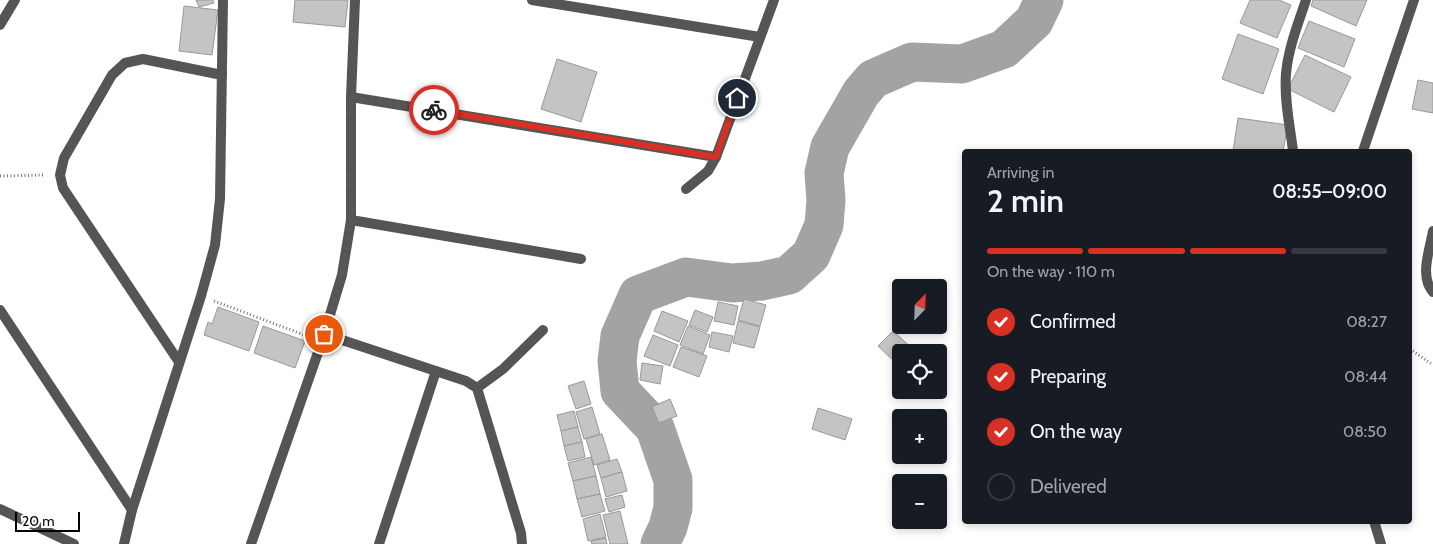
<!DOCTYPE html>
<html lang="en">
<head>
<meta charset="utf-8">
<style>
  :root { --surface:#171b24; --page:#20242c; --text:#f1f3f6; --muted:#9ea1a6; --line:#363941; --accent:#d93025 }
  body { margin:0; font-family:Cabin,sans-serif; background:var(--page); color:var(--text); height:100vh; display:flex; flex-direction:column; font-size:19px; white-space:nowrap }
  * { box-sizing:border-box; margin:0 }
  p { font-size:16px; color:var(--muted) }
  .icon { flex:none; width:28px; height:28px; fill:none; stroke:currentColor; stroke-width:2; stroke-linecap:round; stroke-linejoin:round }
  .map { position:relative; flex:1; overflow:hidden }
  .drawer { position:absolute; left:962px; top:149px; width:450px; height:375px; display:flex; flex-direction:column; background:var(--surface); border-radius:5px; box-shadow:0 2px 8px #0003 }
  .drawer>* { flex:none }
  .needle { width:32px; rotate:23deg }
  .tools { position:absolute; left:892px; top:279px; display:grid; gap:10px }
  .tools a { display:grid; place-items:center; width:55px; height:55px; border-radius:5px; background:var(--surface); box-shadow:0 2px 8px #0003; font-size:25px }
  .scale { position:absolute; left:15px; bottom:12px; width:65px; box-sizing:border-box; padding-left:5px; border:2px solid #000; border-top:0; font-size:14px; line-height:18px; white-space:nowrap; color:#000; -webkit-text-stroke:4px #fff; paint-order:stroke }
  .pin { position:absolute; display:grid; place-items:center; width:42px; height:42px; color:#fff; margin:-21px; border:2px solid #fff; border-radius:50%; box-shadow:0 1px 5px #0007 }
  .courier { position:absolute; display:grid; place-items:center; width:50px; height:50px; margin:-25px; border:4px solid #d93025; border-radius:50%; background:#fff; color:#222; box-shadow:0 1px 6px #0007 }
  .headline em { font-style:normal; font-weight:600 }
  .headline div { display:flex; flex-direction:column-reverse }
  .headline { display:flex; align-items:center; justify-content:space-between; height:85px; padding:0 25px }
  h1 { font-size:32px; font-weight:600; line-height:38px }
  .bar { display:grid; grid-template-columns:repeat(4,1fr); gap:8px 5px; align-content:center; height:60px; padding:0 25px }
  .bar i { height:6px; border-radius:4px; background:var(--line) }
  .bar .active { background:var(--accent) }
  .bar p { grid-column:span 4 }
  ol { padding:0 25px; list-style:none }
  li { display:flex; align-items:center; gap:15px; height:55px }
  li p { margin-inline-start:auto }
  li .icon { padding:5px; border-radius:50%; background:var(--accent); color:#fff; stroke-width:4 }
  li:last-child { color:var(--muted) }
  li i { width:28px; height:28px; border:2px solid var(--line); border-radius:50% }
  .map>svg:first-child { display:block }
</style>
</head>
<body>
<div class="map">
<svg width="1433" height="544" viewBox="0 0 1433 544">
  <rect width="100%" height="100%" fill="#fff"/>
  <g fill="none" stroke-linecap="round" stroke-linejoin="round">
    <!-- river -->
    <polyline stroke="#a3a3a3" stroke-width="39" points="660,544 668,527 673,508 673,480 655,428 620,391 617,361 620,336 638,295 686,277 732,283 762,281 789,275 811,255 824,225 826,200 824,173 830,147 861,93 873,79 912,62 962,64 1004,49 1034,21 1044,0"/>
  </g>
  <!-- building -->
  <g fill="#c4c4c4" stroke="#999">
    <polygon points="196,0 213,0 214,3 199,7"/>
    <polygon points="295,0 348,0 345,27 293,22"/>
    <polygon points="1250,0 1279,0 1291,5 1277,38 1240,23"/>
    <polygon points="1313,0 1367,0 1356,26 1311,6"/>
    <polygon points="184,6 218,10 212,55 179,51"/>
    <polygon points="1309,21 1355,39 1344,67 1298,48"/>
    <polygon points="1238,34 1279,49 1263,94 1222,79"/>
    <polygon points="1305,55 1351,77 1334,112 1288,89"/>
    <polygon points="557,59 597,72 581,122 541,109"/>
    <polygon points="1418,80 1433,83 1433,113 1412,109"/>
    <polygon points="1238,118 1288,125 1283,151 1233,151"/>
    <polygon points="744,299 766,305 760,326 738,320"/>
    <polygon points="718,302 738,306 734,325 714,321"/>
    <polygon points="218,307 259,322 249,351 204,335 208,322 212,324"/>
    <polygon points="695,310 713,317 707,332 689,325"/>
    <polygon points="662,311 688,321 679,342 654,331"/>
    <polygon points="738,321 760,327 754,348 733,343"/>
    <polygon points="263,326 305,341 295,368 254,353"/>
    <polygon points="688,326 710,335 703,354 680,345"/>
    <polygon points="893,331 912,348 908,352 901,352 901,360 897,364 878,346"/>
    <polygon points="712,332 733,336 729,352 709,347"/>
    <polygon points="653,335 678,345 670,366 644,356"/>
    <polygon points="681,347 707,356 699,377 673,367"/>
    <polygon points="642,363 663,366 660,384 640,380"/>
    <polygon points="584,381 591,404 576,409 568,386"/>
    <polygon points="670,399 677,416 659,423 652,407"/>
    <polygon points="592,407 600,434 584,439 576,412"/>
    <polygon points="818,408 852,419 845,440 812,429"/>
    <polygon points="574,411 578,427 561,431 557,415"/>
    <polygon points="578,427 582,442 564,446 561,431"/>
    <polygon points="602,434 610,460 594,465 586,439"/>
    <polygon points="582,442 585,457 568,461 564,446"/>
    <polygon points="591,457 596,476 573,481 568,463"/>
    <polygon points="617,459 622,472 601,478 597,465"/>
    <polygon points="622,472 627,491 606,497 601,478"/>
    <polygon points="596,476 600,494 577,499 573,481"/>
    <polygon points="600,494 605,511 582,517 577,499"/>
    <polygon points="622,495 625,507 609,512 605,499"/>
    <polygon points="620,511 628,544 610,544 603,515"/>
    <polygon points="600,514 606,537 588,541 583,519"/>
    <polygon points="606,538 607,544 592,544 591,541"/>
  </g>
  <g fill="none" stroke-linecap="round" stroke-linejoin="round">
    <!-- path -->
    <g stroke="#777" stroke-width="3" stroke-dasharray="1 2.5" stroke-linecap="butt">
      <polyline points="0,176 45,175"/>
      <polyline points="214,301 307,336"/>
      <polyline points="1410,349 1433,365"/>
    </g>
    <!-- minor -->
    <g stroke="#555" stroke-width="10">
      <polyline points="532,0 760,37"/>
      <polyline points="0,25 15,0"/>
      <polyline points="351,97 716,157"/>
      <path d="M1293 151C1290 126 1284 100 1286 74 1288 49 1298 24 1306 0"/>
      <polyline points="686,189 708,171 716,157 774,0"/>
      <polyline points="351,220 581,259"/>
      <path d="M1433 231C1430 249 1419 277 1433 292"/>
      <polyline points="0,310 132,510"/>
      <polyline points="324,334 466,381 477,388 521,533 522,544"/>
      <polyline points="179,362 63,188 60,175 64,158 112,75 125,63 143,59 222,75"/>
      <polyline points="477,388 503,369 543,330"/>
      <polyline points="0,509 74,544"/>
      <polyline points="124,544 132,510 201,296 215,245 220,199 223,0"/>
      <polyline points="251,544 322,341 342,275 351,220 351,97 355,0"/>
      <polyline points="379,544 436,371"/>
    </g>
    <!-- tertiary -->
    <g stroke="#555" stroke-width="10">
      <polyline points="1363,151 1414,0"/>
      <polyline points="1374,521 1381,544"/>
    </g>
  </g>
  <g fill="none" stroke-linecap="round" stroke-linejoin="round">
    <!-- done -->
    <polyline stroke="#595959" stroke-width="5" stroke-dasharray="0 9" points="324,334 342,275 351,220 351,97 434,110"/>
    <!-- route -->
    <polyline stroke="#d93025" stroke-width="6" points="434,110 716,157 737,98"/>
  </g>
</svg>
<div class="tools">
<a><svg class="needle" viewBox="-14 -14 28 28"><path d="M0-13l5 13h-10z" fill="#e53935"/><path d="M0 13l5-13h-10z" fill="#9ea1a6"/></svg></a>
<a><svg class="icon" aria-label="locate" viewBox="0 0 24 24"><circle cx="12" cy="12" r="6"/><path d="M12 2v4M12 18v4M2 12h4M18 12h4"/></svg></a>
<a>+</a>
<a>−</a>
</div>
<div class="scale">20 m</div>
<div class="pin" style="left:324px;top:334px;background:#ea580c"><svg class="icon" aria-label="bag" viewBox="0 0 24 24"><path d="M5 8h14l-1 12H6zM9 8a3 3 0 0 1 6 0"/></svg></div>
<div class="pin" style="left:737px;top:98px;background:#1f2937"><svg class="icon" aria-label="home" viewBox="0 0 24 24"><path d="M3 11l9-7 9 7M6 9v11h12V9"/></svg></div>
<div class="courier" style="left:434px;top:110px"><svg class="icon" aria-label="bike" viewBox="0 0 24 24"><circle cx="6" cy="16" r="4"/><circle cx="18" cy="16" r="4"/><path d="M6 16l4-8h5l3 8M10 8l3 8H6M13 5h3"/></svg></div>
<section class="drawer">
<div class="headline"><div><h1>2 min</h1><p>Arriving in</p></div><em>08:55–09:00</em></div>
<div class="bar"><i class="active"></i><i class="active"></i><i class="active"></i><i></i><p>On the way · 110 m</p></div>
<ol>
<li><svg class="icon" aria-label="check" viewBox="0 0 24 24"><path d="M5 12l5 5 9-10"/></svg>Confirmed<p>08:27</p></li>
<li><svg class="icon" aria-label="check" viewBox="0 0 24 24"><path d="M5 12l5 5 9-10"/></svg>Preparing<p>08:44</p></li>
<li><svg class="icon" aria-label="check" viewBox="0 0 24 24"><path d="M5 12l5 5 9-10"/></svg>On the way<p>08:50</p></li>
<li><i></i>Delivered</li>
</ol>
</section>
</div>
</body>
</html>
